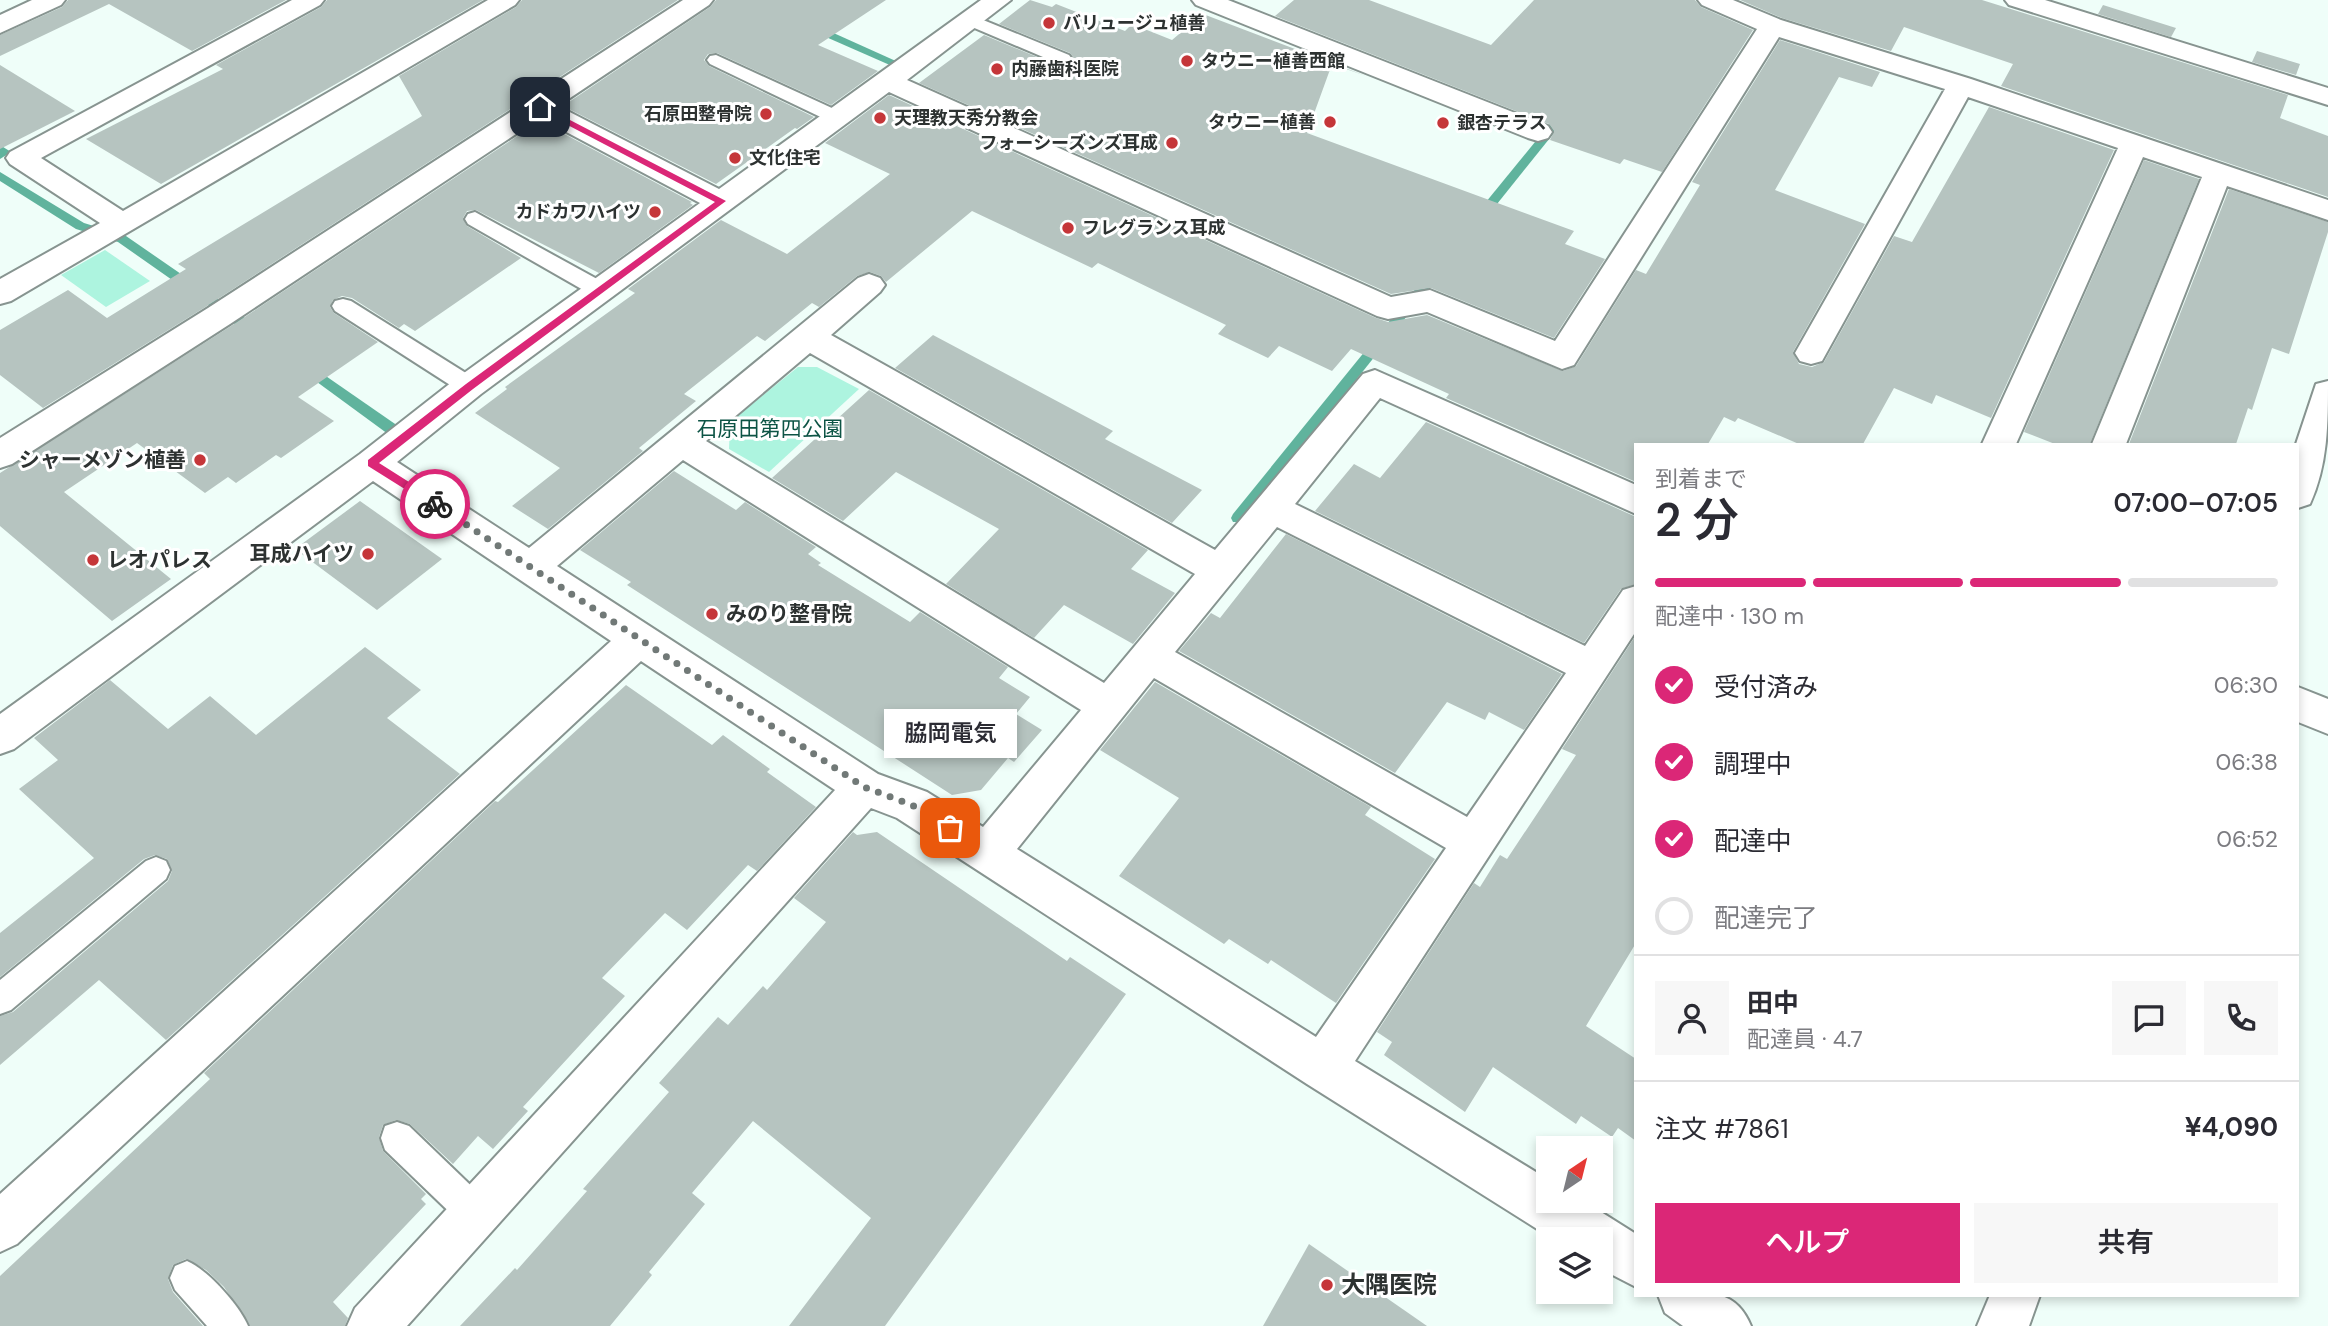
<!DOCTYPE html>
<html lang="ja">
<head>
<meta charset="utf-8">
<style>
  :root { --surface:#fff; --page:#f7f7f7; --text:#2b2b33; --muted:#7c7c81; --line:#e1e1e2; --accent:#db2777 }
  body { margin:0; font-family:"DM Sans","Noto Sans JP",sans-serif; background:var(--page); color:var(--text); height:100vh; display:flex; flex-direction:column; font-size:26px; white-space:nowrap }
  * { box-sizing:border-box; margin:0 }
  p { font-size:23px; color:var(--muted) }
  .icon { flex:none; width:38px; height:38px; fill:none; stroke:currentColor; stroke-width:2; stroke-linecap:round; stroke-linejoin:round }
  .map { position:relative; flex:1; overflow:hidden }
  .drawer { position:absolute; left:1634px; top:443px; width:665px; height:854px; display:flex; flex-direction:column; background:var(--surface); border-radius:0px; box-shadow:0 4px 10px #0003 }
  .drawer>* { flex:none }
  .needle { width:46px; rotate:35deg }
  .fabs { position:absolute; left:1536px; top:1136px; display:grid; gap:14px }
  .fabs a { display:grid; place-items:center; width:77px; height:77px; border-radius:0px; background:var(--surface); box-shadow:0 4px 10px #0003; font-size:35px }
  .pin { position:absolute; display:grid; place-items:center; width:60px; height:60px; color:#fff; margin:-30px; border-radius:14px; box-shadow:0 4px 10px #0006 }
  .courier { position:absolute; display:grid; place-items:center; width:70px; height:70px; margin:-35px; border:5px solid #db2777; border-radius:50%; background:#fff; color:#222; box-shadow:0 2px 9px #0007 }
  .bubble { position:absolute; height:49px; border-radius:0px; background:var(--surface); box-shadow:0 4px 10px #0003; font-size:23px; font-weight:600; line-height:49px; text-align:center }
  .overview em { font-style:normal; font-weight:600 }
  .overview div { display:flex; flex-direction:column-reverse }
  .overview { display:flex; align-items:center; justify-content:space-between; height:119px; padding:0 21px }
  h1 { font-size:46px; font-weight:600; line-height:52px }
  .bar { display:grid; grid-template-columns:repeat(4,1fr); gap:10px 7px; align-content:center; height:84px; padding:0 21px }
  .bar i { height:9px; border-radius:5px; background:var(--line) }
  .bar .current { background:var(--accent) }
  .bar p { grid-column:span 4 }
  .line { display:flex; align-items:center; gap:18px; padding:0 21px; border-top:2px solid var(--line) }
  .line div { flex:1 }
  .round { display:grid; place-items:center; flex:none; width:74px; height:74px; border-radius:0px; background:var(--page) }
  ol { padding:0 21px; list-style:none }
  li { display:flex; align-items:center; gap:21px; height:77px }
  li p { margin-inline-start:auto }
  li .icon { padding:7px; border-radius:50%; background:var(--accent); color:#fff; stroke-width:4 }
  li:last-child { color:var(--muted) }
  li i { width:38px; height:38px; border:4px solid var(--line); border-radius:50% }
  .primary-button { display:flex; gap:14px; margin-top:auto; padding:14px 21px }
  .primary-button a { flex:1; height:80px; border-radius:0px; background:var(--accent); color:#fff; font-size:28px; font-weight:600; line-height:80px; text-align:center }
  .primary-button a+a { background:var(--page); color:var(--text) }
  .map>svg:first-child { display:block }
</style>
</head>
<body>
<div class="map">
<svg width="2328" height="1326" viewBox="0 0 2328 1326">
  <rect width="100%" height="100%" fill="#effef9"/>
  <!-- green -->
  <g fill="#adf4df">
    <polygon points="105,250 150,281 106,307 61,275"/>
    <polygon points="798,367 817,367 859,389 769,472 729,449 730,422"/>
  </g>
  <g fill="none" stroke-linecap="round" stroke-linejoin="round">
    <!-- stream -->
    <g fill="#60b39d" fill-rule="evenodd">
      <polygon points="810,26 818,26 918,71 908,73 810,30"/>
      <polygon points="1566,108 1570,109 1570,113 1485,219 1477,219 1477,213 1562,109"/>
      <polygon points="0,145 11,152 0,159"/>
      <polygon points="0,172 84,223 126,236 262,330 262,336 252,336 118,242 76,229 0,181"/>
      <polygon points="1434,270 1438,271 1438,277 1243,522 1233,522 1231,518 1233,514 1430,271"/>
      <polygon points="307,363 398,426 400,430 398,434 388,434 302,371 300,368"/>
    </g>
  </g>
  <!-- building -->
  <g fill="#b6c4c0">
    <polygon points="68,0 286,0 192,51 109,4 0,56 0,35 62,7"/>
    <polygon points="327,0 483,0 161,184 86,139 223,69 216,65 321,7"/>
    <polygon points="522,0 678,0 207,306 43,408 0,375 0,330 68,290 107,318 186,269 178,264 422,116 399,76 516,7"/>
    <polygon points="716,0 886,0 818,45 878,71 831,105 717,53 708,54 704,60 709,66 814,117 797,129 795,128 716,184 563,106 710,7"/>
    <polygon points="1030,0 1052,7 1056,4 1125,31 1132,24 1172,40 1203,14 1366,76 1332,64 1307,133 1574,231 1565,244 1605,259 1554,338 1431,288 1391,294 919,83 984,35 1056,65 1071,65 1075,59 1070,53 999,24"/>
    <polygon points="1294,0 1369,0 1491,45 1534,0 1695,0 1701,7 1753,30 1662,172 1624,159 1620,164 1550,140 1554,131 1549,124 1275,16"/>
    <polygon points="1740,0 1982,0 2288,95 2280,118 2328,136 2328,197 2001,86 2013,64 1904,27 1891,51 1782,18"/>
    <polygon points="2103,5 2176,28 2171,37 2098,14"/>
    <polygon points="1780,40 1880,72 1872,87 1839,77 1775,190 1865,224 1793,352 1799,364 1812,367 1824,362 1894,236 1912,242 1989,107 2114,150 1991,418 1936,395 1932,404 1894,388 1863,444 1799,444 1738,418 1735,422 1724,417 1708,444 1636,444 1636,482 1446,398 1449,394 1351,349 1332,371 1279,346 1268,358 1218,334 1226,325 1098,263 1092,268 972,211 886,282 881,276 870,272 857,276 819,307 812,303 765,341 757,336 684,394 696,401 639,448 643,451 548,529 512,506 560,468 475,413 507,389 505,387 635,293 628,289 721,220 787,254 890,174 825,143 889,95 1376,318 1388,322 1427,315 1563,371 1576,366 1636,270 1646,274 1700,185 1692,182"/>
    <polygon points="2257,51 2300,64 2296,75 2252,62"/>
    <polygon points="0,65 75,111 0,149"/>
    <polygon points="540,121 692,202 690,203 693,205 599,273 476,210 467,211 463,218 467,226 521,258 415,331 404,324 399,328 352,298 342,296 333,300 330,307 334,313 378,342 298,397 334,421 281,458 276,455 236,483 228,477 205,493 137,443 64,492 171,579 112,621 0,526 0,473 231,326"/>
    <polygon points="2144,160 2199,179 2090,444 2055,444 2024,432"/>
    <polygon points="2229,189 2328,222 2328,232 2289,354 2272,348 2252,410 2248,408 2236,444 2129,444"/>
    <polygon points="933,335 1113,431 1105,439 1202,490 1172,523 895,368"/>
    <polygon points="869,390 1148,550 1131,569 1175,593 1133,644 1064,605 1034,638 946,584 999,529 896,472 843,521 772,478"/>
    <polygon points="1426,422 1636,517 1636,584 1621,589 1584,643 1315,511 1354,464 1380,478"/>
    <polygon points="674,471 736,510 745,502 816,547 808,554 821,563 818,565 910,622 920,612 1008,667 999,678 1030,697 1016,714 1042,730 1014,762 1008,758 981,790 952,795 627,585 631,582 580,550"/>
    <polygon points="360,501 442,559 377,610 295,549"/>
    <polygon points="1286,534 1562,674 1524,730 1489,712 1485,720 1447,702 1395,773 1179,651 1211,613 1220,618"/>
    <polygon points="1636,635 1636,943 1586,1026 1636,1059 1636,1141 1618,1128 1612,1137 1581,1116 1576,1124 1493,1067 1465,1112 1384,1055 1392,1042 1377,1032 1474,883 1480,887 1500,855 1507,859 1576,755 1562,749"/>
    <polygon points="365,647 421,690 387,718 460,774 166,1040 99,980 0,1065 0,1016 13,1012 168,881 172,871 167,859 155,855 144,859 0,977 0,933 94,858 19,789 58,760 34,738 110,680 168,729 210,696 256,735"/>
    <polygon points="1155,682 1371,807 1365,815 1435,859 1336,1003 1271,960 1268,964 1229,939 1224,944 1119,876 1179,798 1100,750"/>
    <polygon points="626,685 712,745 723,735 770,769 767,772 816,807 757,871 748,865 687,930 665,913 602,978 625,996 523,1107 528,1111 493,1149 478,1136 453,1164 410,1124 396,1120 383,1125 379,1137 383,1151 426,1194 421,1199 426,1204 333,1302 348,1318 345,1326 250,1326 224,1287 206,1270 186,1259 173,1265 168,1279 173,1292 203,1326 0,1326 0,1276 210,1079 204,1073 495,801 498,802"/>
    <polygon points="853,832 857,835 877,832 1067,961 1070,957 1126,994 885,1326 789,1326 871,1218 753,1121 692,1193 705,1204 649,1272 652,1275 610,1326 460,1326 515,1268 517,1270 587,1191 583,1189 669,1092 659,1083 718,1017 728,1025 763,986 767,990 826,922 794,898"/>
    <polygon points="1309,1244 1427,1326 1263,1326"/>
  </g>
  <g fill="none" stroke-linecap="round" stroke-linejoin="round">
    <defs>
      <g id="lane">
        <polygon points="971,15 1069,55 1072,59 1069,63 1057,63 965,24 962,20 965,16"/>
        <polygon points="716,55 845,114 848,118 838,124 831,122 710,64 707,60 710,56"/>
        <polygon points="475,212 608,285 611,290 608,295 600,297 592,295 468,224 465,219 468,214"/>
        <polygon points="343,299 351,301 477,380 480,386 477,392 469,394 461,392 335,311 332,306 335,301"/>
        <polygon points="156,857 166,861 170,870 166,879 11,1010 0,1014 0,980 146,861"/>
        <polygon points="397,1122 409,1126 488,1202 493,1214 488,1226 476,1231 464,1226 385,1150 381,1138 385,1126"/>
        <path d="M187 1261C208 1270 239 1305 248 1326H207L175 1290 170 1278 175 1266Z"/>
      </g>
      <g id="street">
        <polygon points="32,0 65,0 61,5 0,33 0,15"/>
        <polygon points="292,0 324,0 320,5 41,158 123,211 488,0 519,0 515,5 11,301 0,304 0,279 100,223 10,164 6,158 10,152"/>
        <path d="M683 0H713L709 5 558 106 719 189 981 0H1011L907 80 1391 297 1430 290 1555 341 1757 29 1702 5 1698 0H1733L1781 20 1971 79 2328 200V220L2227 186 2126 444H2092L2202 177 2143 157 2016 444H1982L2118 148 1968 97 1822 361 1811 364 1800 361 1795 353 1945 89 1779 37 1574 365 1562 369 1427 312 1388 319 1377 316 889 92 481 394 397 462 529 548 858 278 869 274 880 278 885 285 880 292 831 335 1215 550 1363 374 1375 370 1636 485V514L1380 398 1295 504 1585 646 1623 590 1636 586V631L1355 1061 1549 1180V1200H1582L1636 1234V1287L1601 1269V1239H1553L1307 1084 897 818 871 808 407 1326H347L355 1308 835 790 641 661 17 1244 0 1252V1194L611 641 373 481 14 749 0 754V714L360 454 457 378 700 203 540 118 230 324 12 464 0 468V438L208 308ZM810 353 1195 574 1104 683 706 441ZM683 460 1081 710 983 827 927 792 878 774 557 566ZM1277 527 1566 673 1467 817 1175 652ZM1154 678 1446 848 1316 1037 1017 849Z"/>
        <polygon points="1192,0 1228,0 1548,126 1552,132 1548,138 1538,141 1528,138 1196,5"/>
        <polygon points="2005,0 2045,0 2328,88 2328,105 2009,5"/>
        <path d="M2328 381C2328 423 2328 465 2310 504L2298 508V444H2296L2316 384Z"/>
        <polygon points="2298,687 2328,699 2328,734 2298,722"/>
        <path d="M1658 1295C1699 1295 1733 1282 1751 1326H1683L1665 1313Z"/>
        <polygon points="1990,1295 2040,1295 2029,1326 1977,1326"/>
      </g>
    </defs>
    <!-- lane casing -->
    <use href="#lane" stroke="#879490" stroke-width="4"/>
    <!-- street casing -->
    <use href="#street" stroke="#879490" stroke-width="4"/>
    <!-- lane -->
    <use href="#lane" fill="#fff" fill-rule="evenodd"/>
    <!-- street -->
    <use href="#street" fill="#fff" fill-rule="evenodd"/>
  </g>
  <!-- route -->
  <polygon fill="#db2777" points="537,106 543,106 726,201 473,389 379,463 439,501 440,504 435,508 368,466 368,460 466,384 715,202 537,109"/>
  <g fill="none" stroke-linecap="round" stroke-linejoin="round">
    <!-- done -->
    <polyline stroke="#717977" stroke-width="7" stroke-dasharray="0 12.6" points="435,504 864,787 912,805 950,828"/>
  </g>
  <!-- markers -->
  <g fill="#c53639" stroke="#fff" stroke-width="2.5">
    <circle cx="1049" cy="23" r="7"/>
    <circle cx="1187" cy="61" r="7"/>
    <circle cx="997" cy="69" r="7"/>
    <circle cx="766" cy="114" r="7"/>
    <circle cx="880" cy="118" r="7"/>
    <circle cx="1330" cy="122" r="7"/>
    <circle cx="1443" cy="123" r="7"/>
    <circle cx="1172" cy="143" r="7"/>
    <circle cx="735" cy="158" r="7"/>
    <circle cx="655" cy="212" r="7"/>
    <circle cx="1068" cy="228" r="7"/>
    <circle cx="200" cy="460" r="7"/>
    <circle cx="368" cy="554" r="7"/>
    <circle cx="93" cy="560" r="7"/>
    <circle cx="712" cy="614" r="7"/>
    <circle cx="1327" cy="1285" r="7"/>
  </g>
  <g text-anchor="middle" stroke-width="6" stroke-linejoin="round" paint-order="stroke">
    <!-- far-poi labels -->
    <g font-size="18" font-weight="bold" fill="#2d3231" stroke="#fff" text-anchor="start">
      <text x="1063" y="29">バリュージュ植善</text>
      <text x="1201" y="67">タウニー植善西館</text>
      <text x="1011" y="75">内藤歯科医院</text>
      <text x="752" y="120" text-anchor="end">石原田整骨院</text>
      <text x="894" y="124">天理教天秀分教会</text>
      <text x="1316" y="128" text-anchor="end">タウニー植善</text>
      <text x="1457" y="129">銀杏テラス</text>
      <text x="1158" y="149" text-anchor="end">フォーシーズンズ耳成</text>
      <text x="749" y="164">文化住宅</text>
      <text x="641" y="218" text-anchor="end">カドカワハイツ</text>
      <text x="1082" y="234">フレグランス耳成</text>
    </g>
    <!-- park labels -->
    <g font-size="21" fill="#0d5445" stroke="#fff">
      <text x="770" y="436">石原田第四公園</text>
    </g>
    <!-- poi labels -->
    <g font-size="21" font-weight="bold" fill="#2d3231" stroke="#fff" text-anchor="end">
      <text x="186" y="467">シャーメゾン植善</text>
      <text x="354" y="561">耳成ハイツ</text>
      <text x="107" y="567" text-anchor="start">レオパレス</text>
      <text x="726" y="621" text-anchor="start">みのり整骨院</text>
    </g>
    <!-- near-poi labels -->
    <g font-size="24" font-weight="bold" fill="#2d3231" stroke="#fff" text-anchor="start">
      <text x="1341" y="1293">大隅医院</text>
    </g>
  </g>
</svg>
<div class="fabs">
<a><svg class="needle" viewBox="-14 -14 28 28"><path d="M0-13l5 13h-10z" fill="#e53935"/><path d="M0 13l5-13h-10z" fill="#7c7c81"/></svg></a>
<a><svg class="icon" aria-label="layers" viewBox="0 0 24 24"><path d="M12 4l9 5-9 5-9-5zM3 14l9 5 9-5"/></svg></a>
</div>
<div class="pin" style="left:950px;top:828px;background:#ea580c"><svg class="icon" aria-label="bag" viewBox="0 0 24 24"><path d="M5 8h14l-1 12H6zM9 8a3 3 0 0 1 6 0"/></svg></div>
<div class="pin" style="left:540px;top:107px;background:#1f2937"><svg class="icon" aria-label="home" viewBox="0 0 24 24"><path d="M3 11l9-7 9 7M6 9v11h12V9"/></svg></div>
<div class="courier" style="left:435px;top:504px"><svg class="icon" aria-label="bike" viewBox="0 0 24 24"><circle cx="6" cy="16" r="4"/><circle cx="18" cy="16" r="4"/><path d="M6 16l4-8h5l3 8M10 8l3 8H6M13 5h3"/></svg></div>
<div class="bubble" style="left:884px;top:709px;width:133px">脇岡電気</div>
<section class="drawer">
<div class="overview"><div><h1>2 分</h1><p>到着まで</p></div><em>07:00–07:05</em></div>
<div class="bar"><i class="current"></i><i class="current"></i><i class="current"></i><i></i><p>配達中 · 130 m</p></div>
<ol>
<li><svg class="icon" aria-label="check" viewBox="0 0 24 24"><path d="M5 12l5 5 9-10"/></svg>受付済み<p>06:30</p></li>
<li><svg class="icon" aria-label="check" viewBox="0 0 24 24"><path d="M5 12l5 5 9-10"/></svg>調理中<p>06:38</p></li>
<li><svg class="icon" aria-label="check" viewBox="0 0 24 24"><path d="M5 12l5 5 9-10"/></svg>配達中<p>06:52</p></li>
<li><i></i>配達完了</li>
</ol>
<div class="line" style="height:126px"><a class="round"><svg class="icon" aria-label="person" viewBox="0 0 24 24"><circle cx="12" cy="8" r="4"/><path d="M4 21q1-7 8-7t8 7"/></svg></a><div><b>田中</b><p>配達員 · 4.7</p></div><a class="round"><svg class="icon" aria-label="chat" viewBox="0 0 24 24"><path d="M4 5h16v11H9l-5 4z"/></svg></a><a class="round"><svg class="icon" aria-label="phone" viewBox="0 0 24 24"><path d="M5 4h4l2 5-3 2q2 4 5 5l2-3 5 2v4C11 20 4 13 5 4z"/></svg></a></div>
<div class="line" style="height:91px"><div>注文 #7861</div><b>¥4,090</b></div>
<div class="primary-button"><a>ヘルプ</a><a>共有</a></div>
</section>
</div>
</body>
</html>
